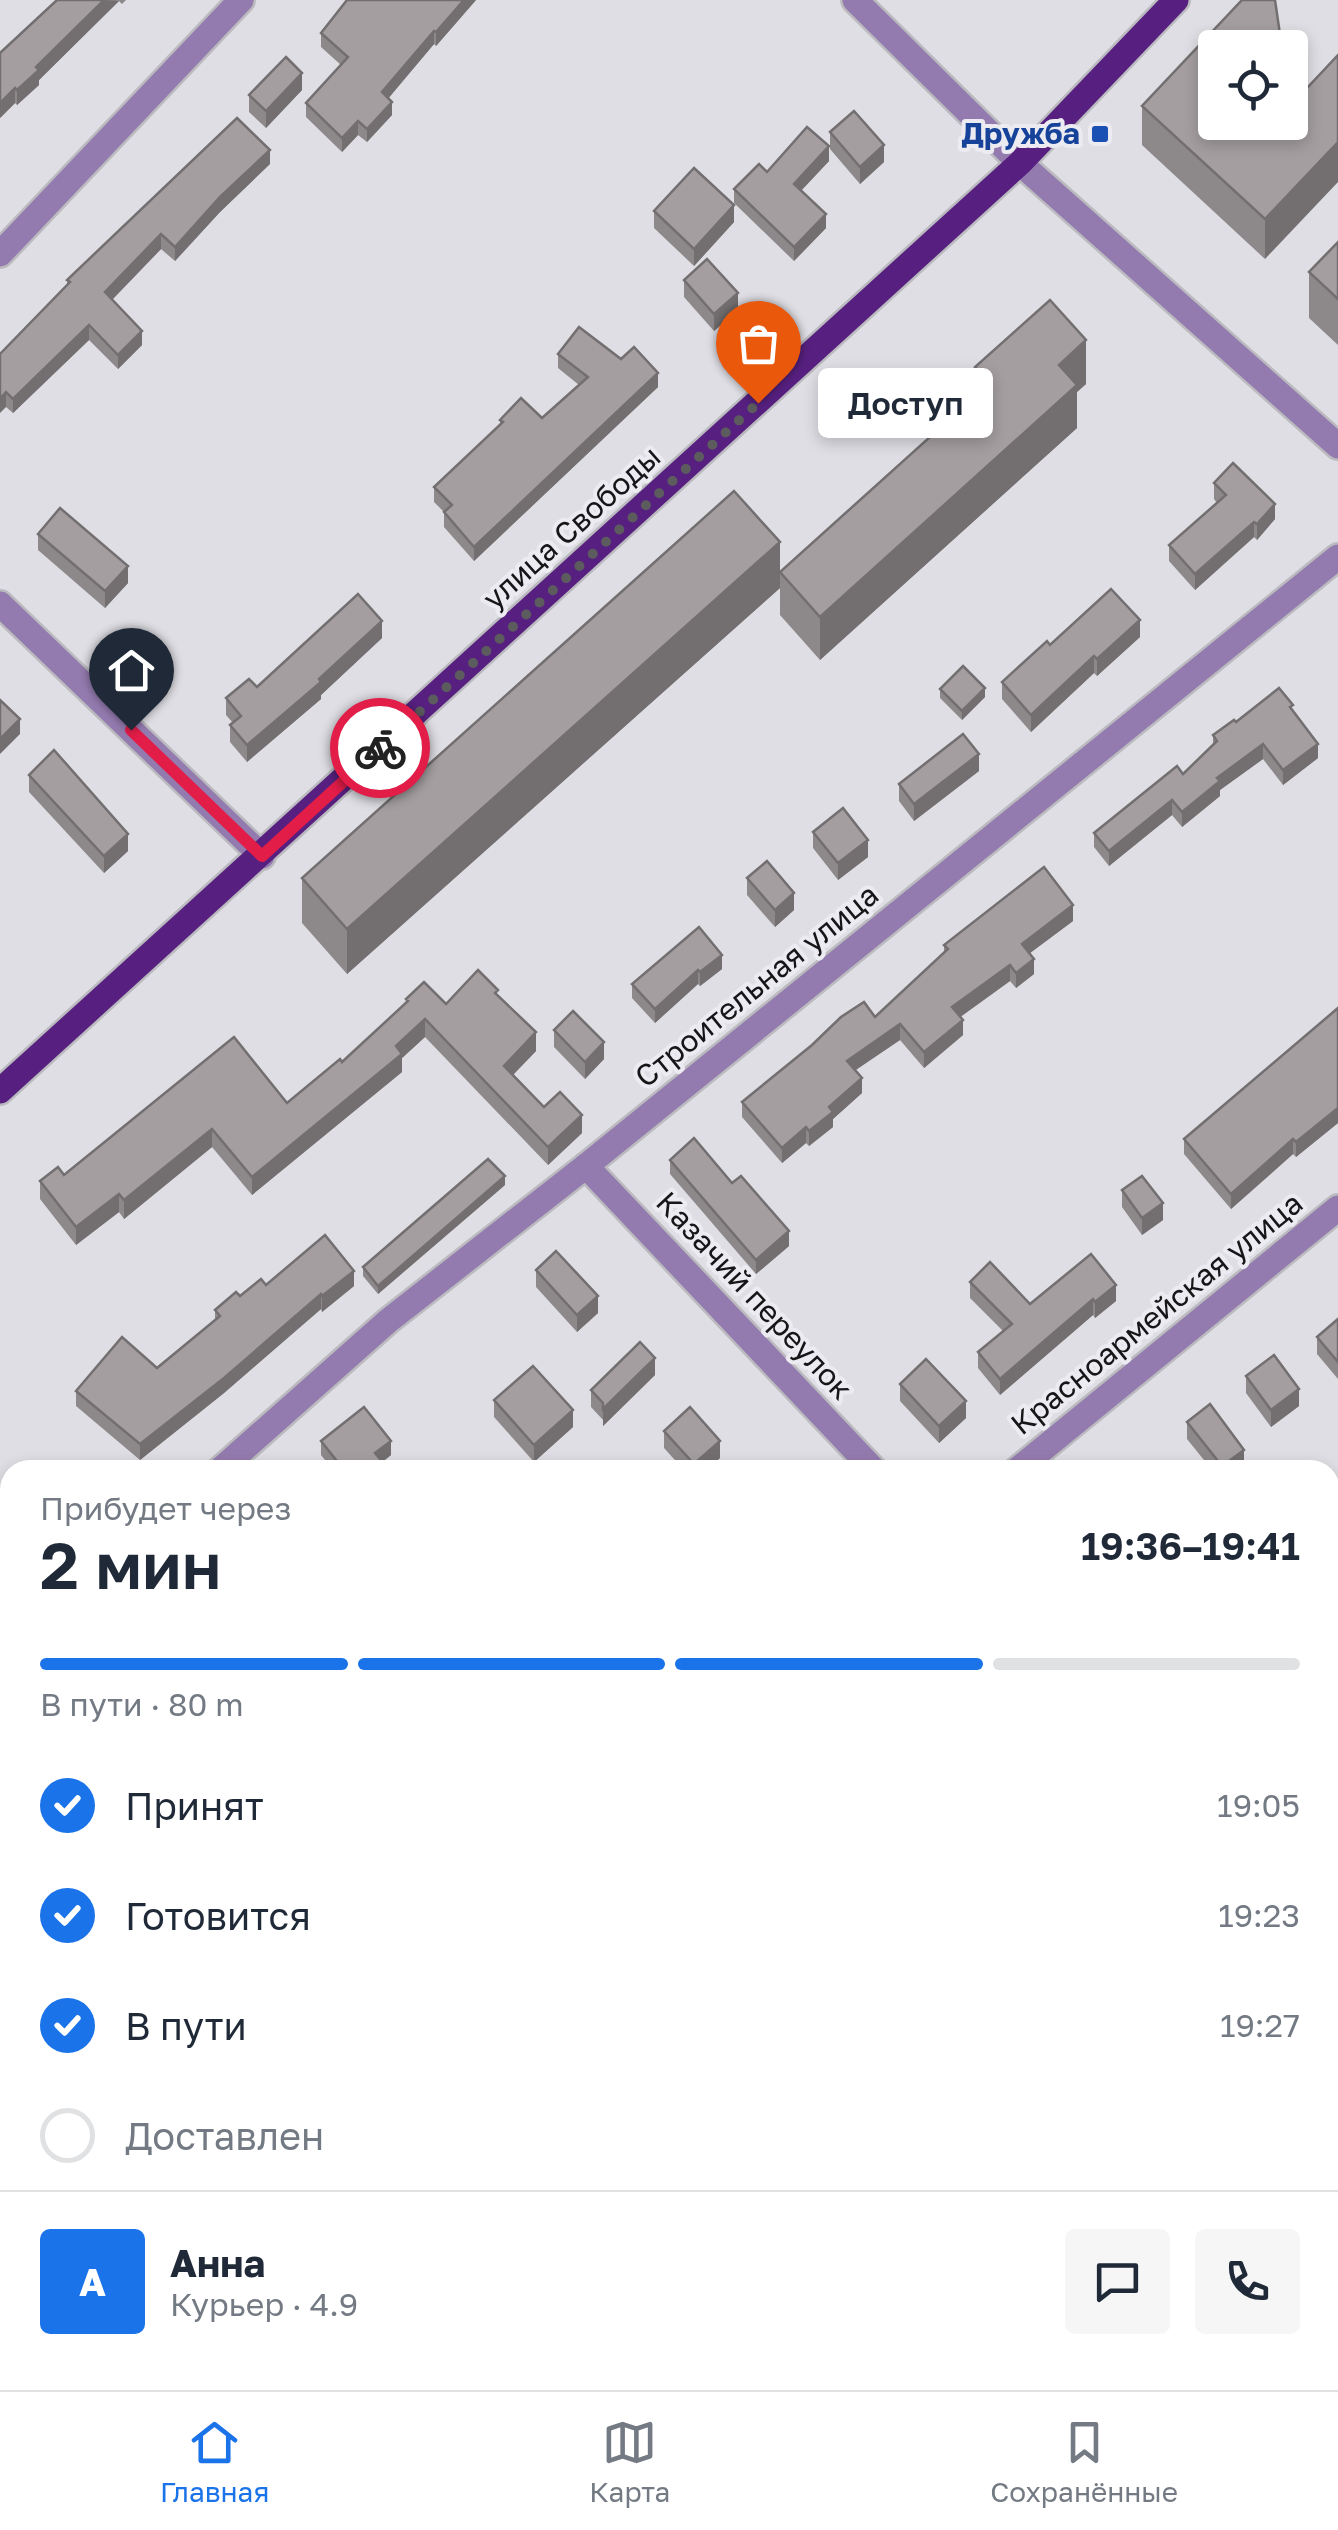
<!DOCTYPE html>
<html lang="ru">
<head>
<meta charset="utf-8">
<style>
  :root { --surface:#fff; --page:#f6f6f7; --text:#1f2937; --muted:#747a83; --line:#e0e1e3; --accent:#1a73e8 }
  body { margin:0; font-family:"Golos Text",sans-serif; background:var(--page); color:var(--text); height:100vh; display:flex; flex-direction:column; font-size:38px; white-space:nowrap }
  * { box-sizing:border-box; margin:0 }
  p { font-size:32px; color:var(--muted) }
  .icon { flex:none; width:55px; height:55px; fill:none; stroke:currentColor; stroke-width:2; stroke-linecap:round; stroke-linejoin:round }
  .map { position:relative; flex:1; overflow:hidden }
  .sheet { position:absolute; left:0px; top:1460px; width:1340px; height:930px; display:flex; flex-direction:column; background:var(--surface); border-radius:30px 30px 0 0; box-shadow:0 5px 15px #0003 }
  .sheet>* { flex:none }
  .tools { position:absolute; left:1198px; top:30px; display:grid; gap:20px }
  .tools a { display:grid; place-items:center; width:110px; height:110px; border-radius:10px; background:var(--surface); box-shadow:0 5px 15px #0003; font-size:50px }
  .pin { position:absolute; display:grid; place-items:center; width:85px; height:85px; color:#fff; margin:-102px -42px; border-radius:50% 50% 50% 0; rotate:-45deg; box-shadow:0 0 10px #0007 }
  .pin .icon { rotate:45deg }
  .courier { position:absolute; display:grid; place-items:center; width:100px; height:100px; margin:-50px; border:8px solid #e11d48; border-radius:50%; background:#fff; color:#222; box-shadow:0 2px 12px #0007 }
  .bubble { position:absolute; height:70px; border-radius:10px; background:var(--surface); box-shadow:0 5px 15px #0003; font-size:32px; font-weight:600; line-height:70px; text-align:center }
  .head em { font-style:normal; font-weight:600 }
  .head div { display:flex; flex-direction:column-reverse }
  .head { display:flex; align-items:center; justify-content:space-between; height:170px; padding:0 40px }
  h1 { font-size:65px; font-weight:600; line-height:75px }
  .bar { display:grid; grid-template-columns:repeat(4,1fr); gap:15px 10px; align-content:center; height:120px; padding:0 40px }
  .bar i { height:12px; border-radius:8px; background:var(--line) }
  .bar .active { background:var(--accent) }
  .bar p { grid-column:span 4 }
  .line { display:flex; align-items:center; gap:25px; padding:0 40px; border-top:2px solid var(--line) }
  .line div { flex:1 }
  .round { display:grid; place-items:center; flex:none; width:105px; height:105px; border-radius:10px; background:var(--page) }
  ol { padding:0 40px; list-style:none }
  li { display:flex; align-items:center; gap:30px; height:110px }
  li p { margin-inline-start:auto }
  li .icon { padding:10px; border-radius:50%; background:var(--accent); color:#fff; stroke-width:4 }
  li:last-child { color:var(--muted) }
  li i { width:55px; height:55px; border:5px solid var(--line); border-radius:50% }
  .dock { display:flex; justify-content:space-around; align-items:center; height:140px; border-top:2px solid var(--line); background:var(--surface); font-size:28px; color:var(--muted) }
  .dock a { display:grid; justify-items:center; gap:5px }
  .dock .active { color:var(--accent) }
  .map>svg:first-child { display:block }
</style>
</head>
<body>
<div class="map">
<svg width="1338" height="2390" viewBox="0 0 1338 2390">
  <rect width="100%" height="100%" fill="#dedee4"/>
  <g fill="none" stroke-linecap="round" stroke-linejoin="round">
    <defs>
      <g id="minor">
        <polyline points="855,0 1020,163 1338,446"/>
        <polyline points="0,254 241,0"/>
        <polyline points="0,604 262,856"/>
        <polyline points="586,1166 874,1470"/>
        <polyline points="220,1470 388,1321 586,1166 1338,557"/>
        <polyline points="1017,1470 1338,1208"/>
        <polyline points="0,1664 10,1656"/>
        <polyline points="1330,1909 1338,1903"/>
        <polyline points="1330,1946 1338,1955"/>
        <polyline points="0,2273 10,2265"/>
        <polyline points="720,2390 733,2380"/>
      </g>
      <polyline id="major" points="0,1091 1020,163 1176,0"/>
    </defs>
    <!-- minor casing -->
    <use href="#minor" stroke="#bababf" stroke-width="30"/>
    <!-- major casing -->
    <use href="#major" stroke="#bababf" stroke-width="30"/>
    <!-- minor -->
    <use href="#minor" stroke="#947baf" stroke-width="25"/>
    <!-- major -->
    <use href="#major" stroke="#572080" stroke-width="25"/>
  </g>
  <!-- wall -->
  <g fill="#8d888a">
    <polygon points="57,0 126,0 122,4 119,1 39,80 39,85 17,105 15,103 0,118"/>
    <polygon points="347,0 476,0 436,46 434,44 388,98 392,115 367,142 358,135 342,152 306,117 306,103 341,65 321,47 321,33"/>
    <polygon points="302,90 266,128 249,112 249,95"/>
    <polygon points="1291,105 1265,259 1142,145 1142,106"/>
    <polygon points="830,132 884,162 860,184 830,149"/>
    <polygon points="829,161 801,191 826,228 794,261 734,203 734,189 767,172"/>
    <polygon points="270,164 220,212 175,261 161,249 112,300 142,345 118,369 89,340 13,413 6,407 0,354 67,284 67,280"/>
    <polygon points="654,211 734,222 694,266 654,228"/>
    <polygon points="1338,242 1338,345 1309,318 1309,272"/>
    <polygon points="684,280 738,310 714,331 684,297"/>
    <polygon points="558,354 658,387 474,561 444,527 444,512 434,502 434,487 500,425 500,420 542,418 579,385 558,368"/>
    <polygon points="975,367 1086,384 1077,392 1077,428 820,660 780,615 780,588 347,974 302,923 302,878 780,572 975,396"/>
    <polygon points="1214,483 1275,519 1257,540 1254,537 1195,590 1169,561 1169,545 1217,503 1214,499"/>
    <polygon points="38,534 128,583 105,608 38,550"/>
    <polygon points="1140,637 1097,676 1094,673 1031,732 1002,699 1002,682 1050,645"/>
    <polygon points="382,638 321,695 321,699 247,762 230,742 230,725 233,723 226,715 226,698"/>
    <polygon points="940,689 985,697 962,720 940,698"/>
    <polygon points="1293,710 1318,758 1283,785 1263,759 1220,790 1220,796 1182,827 1172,815 1109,866 1094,847 1094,833 1183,774 1213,745 1213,735 1236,722"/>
    <polygon points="979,771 914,821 899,801 899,784"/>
    <polygon points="29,775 128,851 104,873 29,792"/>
    <polygon points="813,832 868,857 838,880 813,848"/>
    <polygon points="747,878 794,910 775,927 747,895"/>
    <polygon points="1073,921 1030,953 1034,974 1016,988 1010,981 960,1017 963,1035 924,1068 900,1040 855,1070 862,1093 833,1119 833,1127 809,1146 806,1143 782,1163 742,1117 742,1102 875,1017 944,952 944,945"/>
    <polygon points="699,927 722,969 700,986 698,984 655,1023 632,998 632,984"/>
    <polygon points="498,996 536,1051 513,1075 544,1107 582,1133 548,1165 425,1037 402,1058 402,1072 252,1195 212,1147 124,1219 119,1212 76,1245 40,1199 40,1181 64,1175 287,1103 342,1062 406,1003 406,999 446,1004"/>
    <polygon points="1338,1008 1338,1123 1296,1157 1293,1154 1231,1209 1184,1154 1184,1139"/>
    <polygon points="554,1030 604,1059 585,1079 554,1047"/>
    <polygon points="670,1160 732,1183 789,1246 756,1274 670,1174"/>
    <polygon points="505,1185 378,1294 363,1276 363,1267"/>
    <polygon points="1122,1190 1163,1220 1142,1235 1122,1207"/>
    <polygon points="1091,1254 1116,1301 1095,1318 1093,1315 1000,1395 978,1368 978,1352 1003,1331 970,1298 970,1282 1030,1304"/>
    <polygon points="536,1270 598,1313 577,1332 536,1287"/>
    <polygon points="354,1286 322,1312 321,1309 224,1393 140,1460 76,1406 76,1391 157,1368 215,1321 215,1310 240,1296"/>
    <polygon points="1338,1319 1338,1379 1317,1354 1317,1337"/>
    <polygon points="655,1375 603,1426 603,1420 591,1407 591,1390"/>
    <polygon points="1246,1376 1299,1406 1271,1427 1246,1393"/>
    <polygon points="900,1384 966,1418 939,1443 900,1401"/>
    <polygon points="494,1400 573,1427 534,1462 494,1417"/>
    <polygon points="1187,1422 1244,1466 1239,1470 1212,1470 1187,1439"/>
    <polygon points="664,1431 720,1458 706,1470 684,1470 664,1448"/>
    <polygon points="321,1441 391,1455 382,1462 389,1470 333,1470 321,1455"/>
    <polygon points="193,2380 297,2380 297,2383 290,2390 197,2390 193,2386"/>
  </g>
  <!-- shaded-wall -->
  <g fill="#736f70">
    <polygon points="104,0 119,1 39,80 39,85 17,105 17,90 36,67"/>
    <polygon points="464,0 476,0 436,46 436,32"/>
    <polygon points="434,31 434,44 382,106 382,92"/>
    <polygon points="302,73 302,90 266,128 266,111"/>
    <polygon points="15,88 15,103 0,118 0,103"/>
    <polygon points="392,102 392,115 367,142 367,129"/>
    <polygon points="358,121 358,135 342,152 342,138"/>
    <polygon points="1338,142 1338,182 1265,259 1265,219"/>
    <polygon points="884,145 884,162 860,184 860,167"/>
    <polygon points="829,146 829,161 794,198 794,184"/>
    <polygon points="270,150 270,164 220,212 175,261 175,247 220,197"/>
    <polygon points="734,205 734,222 694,266 694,249"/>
    <polygon points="826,214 826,228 794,261 794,247"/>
    <polygon points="161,234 161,249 105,307 105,292"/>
    <polygon points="738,293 738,310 714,331 714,314"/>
    <polygon points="89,325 89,340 13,413 13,399"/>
    <polygon points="142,331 142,345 118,369 118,355"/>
    <polygon points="1086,340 1086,384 1077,392 1077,428 820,660 820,617 1059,365"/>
    <polygon points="658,373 658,387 474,561 474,547"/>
    <polygon points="6,392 6,407 0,413 0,399"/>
    <polygon points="1275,504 1275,519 1257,540 1257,524"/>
    <polygon points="1254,522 1254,537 1195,590 1195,574"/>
    <polygon points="780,542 780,588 347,974 347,929"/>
    <polygon points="128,566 128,583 105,608 105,591"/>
    <polygon points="1140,620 1140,637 1097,676 1097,659"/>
    <polygon points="382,621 382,638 321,695 321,699 247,762 247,745"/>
    <polygon points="1094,656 1094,673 1031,732 1031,715"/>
    <polygon points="985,688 985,697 962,720 962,711"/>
    <polygon points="20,719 20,734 0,754 0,739"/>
    <polygon points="1263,744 1263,759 1220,790 1220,796 1182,827 1182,812 1217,778"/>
    <polygon points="1318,744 1318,758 1283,785 1283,770"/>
    <polygon points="979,754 979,771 914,821 914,804"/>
    <polygon points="1172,800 1172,815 1109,866 1109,851"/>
    <polygon points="128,834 128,851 104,873 104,856"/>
    <polygon points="868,840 868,857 838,880 838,863"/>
    <polygon points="794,893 794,910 775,927 775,910"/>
    <polygon points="1073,905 1073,921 1022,959 1022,944"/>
    <polygon points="722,955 722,969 700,986 700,972"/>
    <polygon points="1034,959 1034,974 1016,988 1016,973"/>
    <polygon points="1010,965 1010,981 952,1023 952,1007"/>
    <polygon points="698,970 698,984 655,1023 655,1009"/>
    <polygon points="425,1019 425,1037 402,1058 402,1072 252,1195 252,1177"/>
    <polygon points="963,1020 963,1035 924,1068 924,1052"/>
    <polygon points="900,1024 900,1040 847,1076 847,1061"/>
    <polygon points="536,1032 536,1051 504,1084 504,1066"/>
    <polygon points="604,1042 604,1059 585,1079 585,1062"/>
    <polygon points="862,1078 862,1093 833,1119 833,1127 809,1146 809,1131 829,1107"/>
    <polygon points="1338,1108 1338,1123 1296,1157 1296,1142"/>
    <polygon points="582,1115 582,1133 548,1165 548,1147"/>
    <polygon points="806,1127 806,1143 782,1163 782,1148"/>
    <polygon points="212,1129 212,1147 124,1219 124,1200"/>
    <polygon points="1293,1139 1293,1154 1231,1209 1231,1194"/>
    <polygon points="505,1176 505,1185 378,1294 378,1286"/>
    <polygon points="119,1194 119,1212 76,1245 76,1227"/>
    <polygon points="1163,1203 1163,1220 1142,1235 1142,1218"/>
    <polygon points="789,1231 789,1246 756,1274 756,1260"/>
    <polygon points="354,1271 354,1286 322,1312 322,1296"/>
    <polygon points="1116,1285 1116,1301 1095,1318 1095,1302"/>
    <polygon points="321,1294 321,1309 224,1393 140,1460 140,1444"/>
    <polygon points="598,1296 598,1313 577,1332 577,1315"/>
    <polygon points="1093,1299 1093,1315 1000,1395 1000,1379"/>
    <polygon points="655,1358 655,1375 603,1426 603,1409"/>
    <polygon points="1299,1389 1299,1406 1271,1427 1271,1410"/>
    <polygon points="966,1401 966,1418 939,1443 939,1426"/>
    <polygon points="573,1410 573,1427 534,1462 534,1445"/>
    <polygon points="391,1441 391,1455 375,1468 375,1453"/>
    <polygon points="720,1441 720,1458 706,1470 694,1470 694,1464"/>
    <polygon points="1244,1450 1244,1466 1239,1470 1222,1470 1222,1466"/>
    <polygon points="10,1515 10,1524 0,1532 0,1524"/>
    <polygon points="1338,1784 1338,1798 1330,1805 1330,1790"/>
    <polygon points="10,1820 10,1835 0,1844 0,1829"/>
    <polygon points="1338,2117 1338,2133 1331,2139 1331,2124"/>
    <polygon points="10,2124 10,2139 0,2151 0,2137"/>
    <polygon points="283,2380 297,2380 297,2383 290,2390 273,2390"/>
  </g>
  <!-- building -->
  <g fill="#a49ea0" stroke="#736f70" stroke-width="2.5">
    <polygon points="57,0 104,0 36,67 39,70 17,90 15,88 0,103 0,53"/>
    <polygon points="347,0 464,0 436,32 434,31 382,92 392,102 367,129 358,121 342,138 306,103 348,57 321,33"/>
    <polygon points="1242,0 1275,0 1282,48 1215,48 1215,122 1290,122 1290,101 1291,105 1338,55 1338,142 1265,219 1142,106"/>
    <polygon points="286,57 302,73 266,111 249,95"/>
    <polygon points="854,111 884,145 860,167 830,132"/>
    <polygon points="237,118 270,150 220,197 175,247 161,234 105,292 142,331 118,355 89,325 13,399 6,392 0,399 0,354 70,282 67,280"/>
    <polygon points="807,127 829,146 794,184 826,214 794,247 734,189 759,164 767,172"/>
    <polygon points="694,168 734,205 694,249 654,211"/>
    <polygon points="1338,242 1338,299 1309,272"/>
    <polygon points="707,259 738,293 714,314 684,280"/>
    <polygon points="1050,300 1086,340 1059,365 1077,385 820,617 780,572 990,383 975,367"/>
    <polygon points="579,327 621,359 634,347 658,373 474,547 444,512 452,505 434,487 503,422 500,420 521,398 542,418 588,377 558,354"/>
    <polygon points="1233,463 1275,504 1257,524 1254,522 1195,574 1169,545 1226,495 1214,483"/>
    <polygon points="734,491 780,542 347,929 302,878"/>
    <polygon points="60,508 128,566 105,591 38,534"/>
    <polygon points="1111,589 1140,620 1097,659 1094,656 1031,715 1002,682 1047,641 1050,645"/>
    <polygon points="358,594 382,621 319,679 321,682 247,745 230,725 241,716 226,698 249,679 257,687"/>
    <polygon points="963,666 985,688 962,711 940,689"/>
    <polygon points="1279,688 1293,705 1290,707 1318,744 1283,770 1263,744 1217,778 1220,781 1182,812 1172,800 1109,851 1094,833 1177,766 1183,774 1217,741 1213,735 1234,720 1236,722"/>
    <polygon points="0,700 20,719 0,739"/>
    <polygon points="963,734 979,754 914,804 899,784"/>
    <polygon points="54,750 128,834 104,856 29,775"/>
    <polygon points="843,808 868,840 838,863 813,832"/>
    <polygon points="767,861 794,893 775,910 747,878"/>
    <polygon points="1044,867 1073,905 1022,944 1034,959 1016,973 1010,965 952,1007 963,1020 924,1052 900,1024 847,1061 862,1078 829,1107 833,1112 809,1131 806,1127 782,1148 742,1102 812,1045 841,1017 864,1002 875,1017 948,949 944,945"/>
    <polygon points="699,927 722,955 700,972 698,970 655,1009 632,984"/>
    <polygon points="478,970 498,990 495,993 536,1032 504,1066 544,1107 560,1092 582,1115 548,1147 425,1019 396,1046 402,1054 252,1177 212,1129 124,1200 119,1194 76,1227 40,1181 58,1167 64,1175 234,1037 287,1103 340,1059 342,1062 408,1001 406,999 424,982 446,1004"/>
    <polygon points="1338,1008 1338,1108 1296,1142 1293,1139 1231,1194 1184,1139"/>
    <polygon points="573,1011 604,1042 585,1062 554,1030"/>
    <polygon points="694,1138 732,1183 741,1176 789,1231 756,1260 670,1160"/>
    <polygon points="488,1159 505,1176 378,1286 363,1267"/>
    <polygon points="1142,1176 1163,1203 1142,1218 1122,1190"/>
    <polygon points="325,1235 354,1271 322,1296 321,1294 224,1378 140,1444 76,1391 122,1337 157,1368 220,1316 215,1310 236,1292 240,1296 261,1279 266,1285"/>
    <polygon points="556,1251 598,1296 577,1315 536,1270"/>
    <polygon points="1091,1254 1116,1285 1095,1302 1093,1299 1000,1379 978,1352 1012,1324 970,1282 990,1262 1030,1304"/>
    <polygon points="1338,1319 1338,1362 1317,1337"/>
    <polygon points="640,1342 655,1358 603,1409 603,1403 591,1390"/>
    <polygon points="1274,1355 1299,1389 1271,1410 1246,1376"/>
    <polygon points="926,1359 966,1401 939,1426 900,1384"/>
    <polygon points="533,1366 573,1410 534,1445 494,1400"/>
    <polygon points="1210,1404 1244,1450 1222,1466 1187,1422"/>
    <polygon points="364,1407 391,1441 375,1453 389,1470 344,1470 321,1441"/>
    <polygon points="690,1407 720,1441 694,1464 664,1431"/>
    <polygon points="0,1493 10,1505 10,1515 0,1524"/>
    <polygon points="10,1722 10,1820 0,1829 0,1731"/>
    <polygon points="1330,1761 1338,1771 1338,1784 1330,1790"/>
    <polygon points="1330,2074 1338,2082 1338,2117 1331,2124 1330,2122"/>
    <polygon points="0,2093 10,2101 10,2124 0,2137"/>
    <polygon points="203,2380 283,2380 273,2390 213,2390"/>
    <polygon points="512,2380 564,2380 571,2387 568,2390 501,2390"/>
    <polygon points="865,2380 924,2380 932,2390 852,2390"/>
    <polygon points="948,2380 1006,2380 1014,2390 954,2390 947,2381"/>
  </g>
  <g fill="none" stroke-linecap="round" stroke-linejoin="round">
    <!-- done -->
    <polyline stroke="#5c5c5f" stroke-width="10" stroke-dasharray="0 18" points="380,748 758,403"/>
    <!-- route -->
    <polyline stroke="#e11d48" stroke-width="12" points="131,730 262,856 380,748"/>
  </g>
  <!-- markers -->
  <rect fill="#1a4fb4" stroke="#ecebf1" stroke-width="4" x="1090" y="124" width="20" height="20" rx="5"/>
  <g text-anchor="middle" stroke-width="8" stroke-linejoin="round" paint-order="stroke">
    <!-- transit labels -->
    <g font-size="30" font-weight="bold" fill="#164399" stroke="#ecebf1" text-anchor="end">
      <text x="1080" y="144">Дружба</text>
    </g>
    <!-- street labels -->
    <g font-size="30" fill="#161618" stroke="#ecebf1">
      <text transform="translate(572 528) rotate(-42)" y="10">улица Свободы</text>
      <text transform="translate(757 986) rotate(-39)" y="10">Строительная улица</text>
      <text transform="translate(754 1296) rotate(47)" y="10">Казачий переулок</text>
      <text transform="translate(1157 1314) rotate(-39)" y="10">Красноармейская улица</text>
    </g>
  </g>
</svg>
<div class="tools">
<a><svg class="icon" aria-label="locate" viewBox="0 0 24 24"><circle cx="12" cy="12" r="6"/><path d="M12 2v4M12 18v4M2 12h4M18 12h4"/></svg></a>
</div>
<div class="pin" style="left:758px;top:403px;background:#ea580c"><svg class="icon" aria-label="bag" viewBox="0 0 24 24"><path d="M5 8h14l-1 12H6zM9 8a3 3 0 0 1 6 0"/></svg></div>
<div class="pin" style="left:131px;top:730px;background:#1f2937"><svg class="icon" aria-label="home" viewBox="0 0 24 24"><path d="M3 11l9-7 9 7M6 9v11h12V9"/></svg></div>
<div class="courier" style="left:380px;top:748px"><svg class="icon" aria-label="bike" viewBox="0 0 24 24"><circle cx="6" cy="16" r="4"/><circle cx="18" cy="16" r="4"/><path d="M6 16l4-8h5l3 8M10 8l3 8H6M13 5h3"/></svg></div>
<div class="bubble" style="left:818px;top:368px;width:175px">Доступ</div>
<section class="sheet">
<div class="head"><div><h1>2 мин</h1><p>Прибудет через</p></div><em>19:36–19:41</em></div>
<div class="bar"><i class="active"></i><i class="active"></i><i class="active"></i><i></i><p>В пути · 80 m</p></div>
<ol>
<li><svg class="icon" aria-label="check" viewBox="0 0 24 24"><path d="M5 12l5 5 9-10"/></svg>Принят<p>19:05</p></li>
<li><svg class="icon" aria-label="check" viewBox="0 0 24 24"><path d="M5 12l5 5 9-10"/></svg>Готовится<p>19:23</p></li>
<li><svg class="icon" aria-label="check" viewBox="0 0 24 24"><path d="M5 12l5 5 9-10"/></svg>В пути<p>19:27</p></li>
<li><i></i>Доставлен</li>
</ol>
<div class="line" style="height:180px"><b class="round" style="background:var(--accent);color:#fff">А</b><div><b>Анна</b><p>Курьер · 4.9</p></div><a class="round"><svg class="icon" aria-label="chat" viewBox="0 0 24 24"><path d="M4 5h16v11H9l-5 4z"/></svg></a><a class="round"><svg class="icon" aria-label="phone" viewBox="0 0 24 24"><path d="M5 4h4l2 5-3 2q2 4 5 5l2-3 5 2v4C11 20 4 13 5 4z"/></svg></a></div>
</section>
</div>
<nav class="dock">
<a class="active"><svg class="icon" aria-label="home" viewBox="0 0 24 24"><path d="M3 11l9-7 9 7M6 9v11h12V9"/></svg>Главная</a>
<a><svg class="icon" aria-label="map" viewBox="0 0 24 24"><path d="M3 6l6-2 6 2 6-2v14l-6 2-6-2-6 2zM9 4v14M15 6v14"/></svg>Карта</a>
<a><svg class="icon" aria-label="saved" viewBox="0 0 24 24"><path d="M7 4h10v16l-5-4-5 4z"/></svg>Сохранённые</a>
</nav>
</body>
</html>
